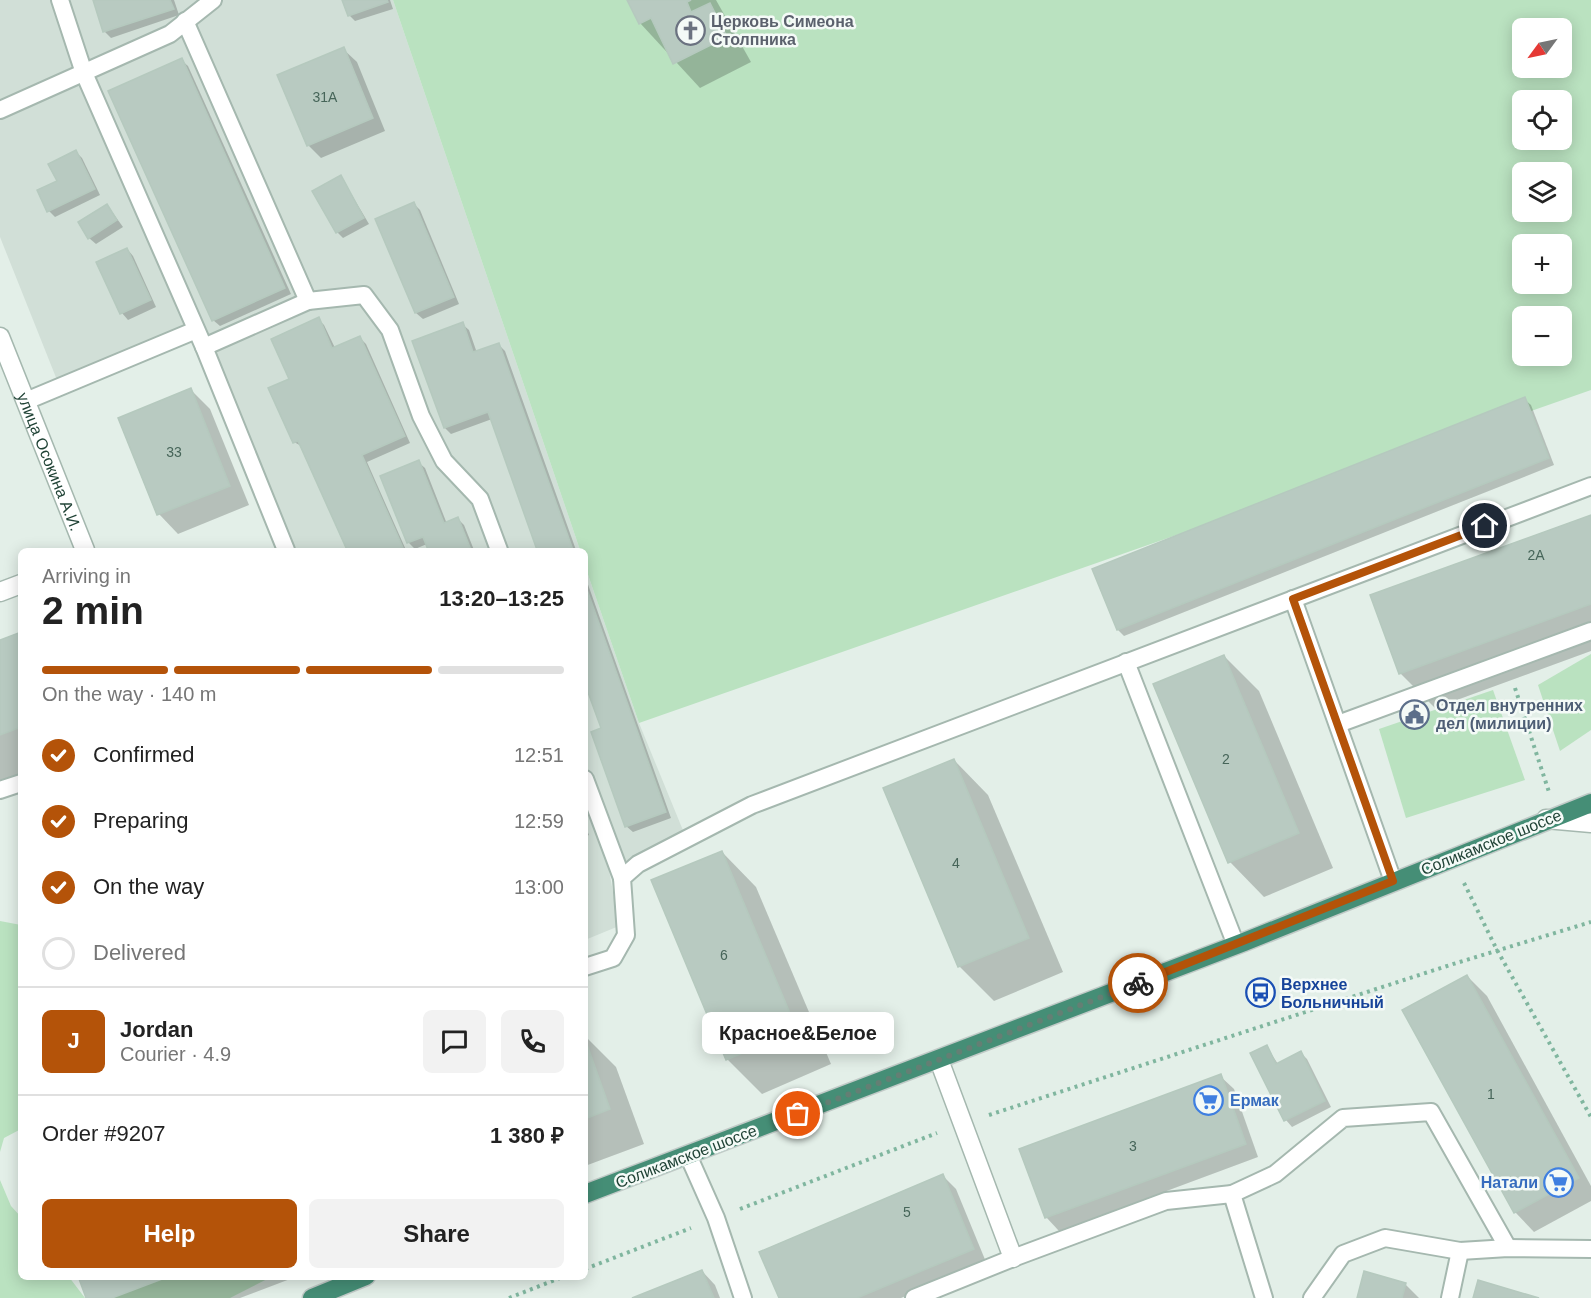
<!DOCTYPE html>
<html lang="en">
<head>
<meta charset="utf-8">
<style>
  :root { --surface:#fff; --page:#f2f2f2; --text:#222; --muted:#767676; --line:#e0e0e0; --accent:#b45309 }
  body { margin:0; font-family:Arial,sans-serif; background:var(--page); color:var(--text); height:100vh; display:flex; flex-direction:column; font-size:22px; white-space:nowrap }
  * { box-sizing:border-box; margin:0 }
  p { font-size:20px; color:var(--muted) }
  .icon { flex:none; width:33px; height:33px; fill:none; stroke:currentColor; stroke-width:2; stroke-linecap:round; stroke-linejoin:round }
  .map { position:relative; flex:1; overflow:hidden }
  .sheet { position:absolute; left:18px; top:548px; width:570px; height:732px; display:flex; flex-direction:column; background:var(--surface); border-radius:9px; box-shadow:0 3px 15px #0003 }
  .sheet>* { flex:none }
  .needle { width:39px; rotate:237deg }
  .buttons { position:absolute; left:1512px; top:18px; display:grid; gap:12px }
  .buttons a { display:grid; place-items:center; width:60px; height:60px; border-radius:9px; background:var(--surface); box-shadow:0 3px 15px #0003; font-size:30px }
  .pin { position:absolute; display:grid; place-items:center; width:51px; height:51px; color:#fff; margin:-26px; border:3px solid #fff; border-radius:50%; box-shadow:0 2px 6px #0007 }
  .courier { position:absolute; display:grid; place-items:center; width:60px; height:60px; margin:-30px; border:4px solid #b45309; border-radius:50%; background:#fff; color:#222; box-shadow:0 2px 8px #0007 }
  .bubble { position:absolute; height:42px; border-radius:9px; background:var(--surface); box-shadow:0 3px 15px #0003; font-size:20px; font-weight:700; line-height:42px; text-align:center }
  .summary em { font-style:normal; font-weight:700 }
  .summary div { display:flex; flex-direction:column-reverse }
  .summary { display:flex; align-items:center; justify-content:space-between; height:102px; padding:0 24px }
  h1 { font-size:39px; font-weight:700; line-height:45px }
  .bar { display:grid; grid-template-columns:repeat(4,1fr); gap:9px 6px; align-content:center; height:72px; padding:0 24px }
  .bar i { height:8px; border-radius:4px; background:var(--line) }
  .bar .current { background:var(--accent) }
  .bar p { grid-column:span 4 }
  .line { display:flex; align-items:center; gap:15px; padding:0 24px; border-top:2px solid var(--line) }
  .line div { flex:1 }
  .round { display:grid; place-items:center; flex:none; width:63px; height:63px; border-radius:9px; background:var(--page) }
  ol { padding:0 24px; list-style:none }
  li { display:flex; align-items:center; gap:18px; height:66px }
  li p { margin-inline-start:auto }
  li .icon { padding:6px; border-radius:50%; background:var(--accent); color:#fff; stroke-width:4 }
  li:last-child { color:var(--muted) }
  li i { width:33px; height:33px; border:3px solid var(--line); border-radius:50% }
  .primary-button { display:flex; gap:12px; margin-top:auto; padding:12px 24px }
  .primary-button a { flex:1; height:69px; border-radius:9px; background:var(--accent); color:#fff; font-size:24px; font-weight:700; line-height:69px; text-align:center }
  .primary-button a+a { background:var(--page); color:var(--text) }
  .map>svg:first-child { display:block }
</style>
</head>
<body>
<div class="map">
<svg width="1591" height="1298" viewBox="0 0 1591 1298">
  <rect width="100%" height="100%" fill="#e3efe8"/>
  <!-- built -->
  <g fill="#d1dfd7">
    <polygon points="0,0 393,0 580,550 287,550 193,322 57,380 0,237"/>
    <polygon points="585,566 639,723 689,845 609,870 619,926 585,940"/>
  </g>
  <!-- green -->
  <g fill="#bae2c0" fill-rule="evenodd">
    <path d="M393 0H1591V390L639 723 585 566V550H580ZM1522 28H1562V68H1522ZM1522 100H1562V140H1522ZM1522 172H1562V212H1522ZM1522 244H1562V284H1522ZM1522 316H1562V356H1522Z"/>
    <polygon points="1591,654 1591,730 1560,751 1538,685"/>
    <polygon points="1493,690 1525,780 1406,818 1379,729"/>
    <polygon points="0,921 21,925 21,1129 4,1138 0,1152"/>
    <polygon points="0,1180 11,1206 21,1217 21,1276 69,1277 85,1298 0,1298"/>
    <polygon points="160,1277 271,1277 230,1298 97,1298"/>
  </g>
  <!-- shadow -->
  <g fill="#0003">
    <polygon points="94,0 174,0 179,15 111,38 105,32"/>
    <polygon points="344,0 390,0 393,9 355,21 349,15"/>
    <polygon points="629,0 716,0 751,62 700,88 640,23"/>
    <polygon points="343,49 357,62 385,131 321,158 308,145"/>
    <polygon points="181,60 188,66 291,294 220,326 213,320"/>
    <polygon points="76,152 82,158 100,195 55,217 49,211 59,181"/>
    <polygon points="341,177 369,224 343,238 337,232"/>
    <polygon points="414,204 420,210 459,304 423,319 416,313 377,219"/>
    <polygon points="107,205 123,227 96,244 89,238"/>
    <polygon points="127,249 133,256 156,307 128,320 122,313 98,263"/>
    <polygon points="318,319 324,325 335,348 359,337 366,344 410,443 367,462 406,550 348,550 303,447 294,442 291,380"/>
    <polygon points="462,324 469,330 477,353 499,345 505,351 576,550 539,550 492,419 451,434 445,428"/>
    <polygon points="191,390 210,409 249,505 178,534 159,514"/>
    <polygon points="1524,399 1531,405 1554,465 1124,636 1118,630"/>
    <polygon points="418,462 425,468 447,524 458,519 464,525 474,550 430,550 427,544 415,549 409,543 382,477"/>
    <polygon points="1591,516 1591,651 1435,708 1400,673"/>
    <polygon points="585,576 671,818 633,832 626,826 603,729 585,679"/>
    <polygon points="21,634 21,774 0,782 0,641"/>
    <polygon points="1224,656 1259,691 1333,868 1264,897 1230,862 1155,685"/>
    <polygon points="954,760 988,795 1063,972 994,1001 959,966 885,789"/>
    <polygon points="585,825 589,835 585,837"/>
    <polygon points="722,852 756,887 831,1064 762,1094 727,1059"/>
    <polygon points="1467,976 1487,996 1591,1186 1591,1201 1534,1232 1515,1212"/>
    <polygon points="585,1036 616,1067 644,1144 585,1166"/>
    <polygon points="1267,1047 1278,1064 1301,1053 1307,1059 1331,1107 1292,1127 1286,1120 1252,1054"/>
    <polygon points="1220,1076 1234,1089 1258,1157 1059,1231 1046,1217"/>
    <polygon points="943,1176 956,1189 986,1262 901,1298 780,1298"/>
    <polygon points="702,1271 715,1285 720,1298 636,1298"/>
    <polygon points="80,1276 298,1276 240,1298 88,1298"/>
    <polygon points="1405,1284 1419,1298 1358,1298"/>
  </g>
  <!-- building -->
  <g fill="#b8cac1" stroke="#b5c9be" stroke-width="1.5">
    <polygon points="93,0 170,0 174,9 103,32"/>
    <polygon points="342,0 387,0 388,2 348,16"/>
    <polygon points="627,0 691,0 687,2 691,12 710,3 727,37 673,64 651,18 639,24"/>
    <polygon points="344,47 373,118 307,146 277,75"/>
    <polygon points="182,58 285,288 212,321 108,91"/>
    <polygon points="76,150 95,189 47,212 37,190 57,181 48,164"/>
    <polygon points="341,175 364,218 336,233 312,191"/>
    <polygon points="414,202 454,297 415,313 375,219"/>
    <polygon points="107,204 117,220 88,239 78,222"/>
    <polygon points="127,248 151,300 120,314 96,262"/>
    <polygon points="319,317 332,348 360,336 405,436 362,455 404,550 347,550 298,441 293,443 268,388 289,379 271,339"/>
    <polygon points="463,322 473,352 499,343 573,550 537,550 488,412 444,428 412,341"/>
    <polygon points="191,388 230,486 157,515 118,418"/>
    <polygon points="1525,397 1549,458 1117,630 1092,569"/>
    <polygon points="419,460 444,523 458,517 471,550 428,550 423,537 407,543 380,476"/>
    <polygon points="1591,515 1591,604 1399,674 1370,595"/>
    <polygon points="585,584 666,812 625,827 591,732 601,728 585,684"/>
    <polygon points="21,632 21,727 0,735 0,640"/>
    <polygon points="1224,655 1299,833 1228,863 1153,684"/>
    <polygon points="954,759 1029,938 958,967 883,788"/>
    <polygon points="722,851 797,1030 726,1060 651,880"/>
    <polygon points="1467,975 1579,1178 1514,1213 1402,1010"/>
    <polygon points="585,1039 610,1109 585,1119"/>
    <polygon points="1267,1045 1276,1064 1301,1051 1325,1101 1284,1121 1250,1053"/>
    <polygon points="1221,1074 1246,1144 1045,1218 1019,1149"/>
    <polygon points="943,1174 974,1249 857,1298 779,1298 759,1252"/>
    <polygon points="702,1270 714,1298 632,1298"/>
    <polygon points="1364,1271 1406,1283 1402,1298 1357,1298"/>
    <polygon points="78,1276 170,1276 112,1298 86,1298"/>
    <polygon points="1478,1280 1539,1298 1473,1298"/>
  </g>
  <g fill="none" stroke-linecap="round" stroke-linejoin="round">
    <defs>
      <g id="service">
        <polyline points="60,0 84,73 204,347 286,550"/>
        <polyline points="185,21 308,301"/>
        <polyline points="0,110 170,34 213,0"/>
        <polyline points="204,347 308,301 364,295 390,330 421,416 444,461 480,499 499,550"/>
        <polyline points="26,401 196,330"/>
        <polyline points="1293,599 1393,881"/>
        <polyline points="1126,662 1236,945"/>
        <polyline points="1338,724 1591,631"/>
        <polyline points="585,779 622,878"/>
        <polyline points="0,790 21,783"/>
        <polyline points="585,967 613,958 626,935 622,878 638,864 752,805 1591,486"/>
        <polyline points="688,1155 716,1218 743,1298"/>
        <polyline points="1232,1194 1264,1298"/>
        <polyline points="914,1298 1013,1258 1166,1201 1232,1194 1275,1174 1343,1118 1431,1112 1508,1248"/>
        <polyline points="1312,1298 1343,1254 1385,1238 1460,1251 1508,1248 1591,1249"/>
        <polyline points="1450,1298 1460,1251"/>
      </g>
      <g id="minor">
        <polyline points="0,592 21,584"/>
        <polyline points="1546,819 1591,823"/>
        <polyline points="939,1060 1013,1258"/>
      </g>
      <g id="tertiary">
        <path id="s1" d="M0 337 85 550"/>
      </g>
      <g id="trunk">
        <polyline points="585,1194 1244,942 1591,803"/>
        <polyline points="312,1298 366,1276"/>
      </g>
    </defs>
    <!-- service casing -->
    <use href="#service" stroke="#a5b8af" stroke-width="20"/>
    <!-- minor casing -->
    <use href="#minor" stroke="#a5b8af" stroke-width="21"/>
    <!-- tertiary casing -->
    <use href="#tertiary" stroke="#a5b8af" stroke-width="21"/>
    <!-- trunk casing -->
    <use href="#trunk" stroke="#c1cac7" stroke-width="21"/>
    <!-- path -->
    <g stroke="#80b69f" stroke-width="4" stroke-dasharray="3 4.5" stroke-linecap="butt">
      <polyline points="1515,688 1549,792"/>
      <polyline points="1464,883 1497,950 1591,1117"/>
      <polyline points="989,1115 1450,965 1591,922"/>
      <polyline points="740,1209 937,1133"/>
      <polyline points="585,1269 691,1228"/>
      <polyline points="509,1298 565,1276"/>
    </g>
    <!-- service -->
    <use href="#service" stroke="#fff" stroke-width="16"/>
    <!-- minor -->
    <use href="#minor" stroke="#fff" stroke-width="18"/>
    <!-- tertiary -->
    <use href="#tertiary" stroke="#fff" stroke-width="18"/>
    <!-- trunk -->
    <use href="#trunk" stroke="#458e76" stroke-width="18"/>
  </g>
  <g fill="none" stroke-linecap="round" stroke-linejoin="round">
    <!-- done -->
    <polyline stroke="#647f74" stroke-width="6" stroke-dasharray="0 10.8" points="798,1114 1138,983"/>
    <!-- route -->
    <polyline stroke="#b45309" stroke-width="8" points="1138,983 1393,881 1293,599 1485,526"/>
  </g>
  <!-- icons -->
  <defs>
    <symbol id="church-ring" viewBox="-11 -11 22 22"><circle r="9.5" fill="#f4faf7" stroke="#6b7280" stroke-width="1.5"/><path d="M-1.2-6h2.4v3.5h3.3v2.4h-3.3V6h-2.4V-.1h-3.3v-2.4h3.3Z" fill="#6b7280"/></symbol>
    <symbol id="civic-ring" viewBox="-11 -11 22 22"><circle r="9.5" fill="#f4faf7" stroke="#5c6f8a" stroke-width="1.5"/><path d="M-.6-6.5H3V-4.5H.6V-3L4-1V1h2V6H-6V1h2V-1L-.6-3ZM-1.2 2.5V6h2.4V2.5Z" fill="#5c6f8a"/></symbol>
    <symbol id="bus-ring" viewBox="-11 -11 22 22"><circle r="9.5" fill="#f4faf7" stroke="#1a4fb4" stroke-width="1.5"/><path d="M-5-6H5V4H4V6H2V4H-2V6H-4V4H-5ZM-3.5-4V0h7V-4ZM-3.5 1.2v1.5H-2V1.2ZM2 1.2v1.5H3.5V1.2Z" fill="#1a4fb4"/></symbol>
    <symbol id="supermarket-ring" viewBox="-11 -11 22 22"><circle r="9.5" fill="#f4faf7" stroke="#3f7fe0" stroke-width="1.5"/><path d="M-6-5.5h2.5l.6 2H6L4.5 2H-2.5L-4.4-4H-6ZM-1.5 3.2a1.3 1.3 0 1 0 .1 0ZM3 3.2a1.3 1.3 0 1 0 .1 0Z" fill="#3f7fe0"/></symbol>
  </defs>
  <g fill-rule="evenodd">
    <use href="#church-ring" x="674" y="14" width="33" height="33"/>
    <use href="#civic-ring" x="1398" y="698" width="33" height="33"/>
    <use href="#bus-ring" x="1244" y="976" width="33" height="33"/>
    <use href="#supermarket-ring" x="1192" y="1084" width="33" height="33"/>
    <use href="#supermarket-ring" x="1542" y="1166" width="33" height="33"/>
  </g>
  <g text-anchor="middle" stroke-width="5" stroke-linejoin="round" paint-order="stroke">
    <!-- number labels -->
    <g font-size="14" fill="#466559">
      <text x="325" y="102">31А</text>
      <text x="174" y="457">33</text>
      <text x="1536" y="560">2А</text>
      <text x="1226" y="764">2</text>
      <text x="956" y="868">4</text>
      <text x="724" y="960">6</text>
      <text x="1491" y="1099">1</text>
      <text x="1133" y="1151">3</text>
      <text x="907" y="1217">5</text>
    </g>
    <!-- worship labels -->
    <g font-size="16" font-weight="bold" fill="#5b616d" stroke="#f4faf7" text-anchor="start">
      <text x="711" y="27">Церковь Симеона<tspan x="711" dy="18">Столпника</tspan></text>
    </g>
    <!-- street labels -->
    <g font-size="16" fill="#204336" stroke="#f4faf7">
      <text dy="6" stroke="none"><textPath href="#s1" startOffset="134">улица Осокина А.И.</textPath></text>
      <text transform="translate(1491 842) rotate(-22)" y="6">Соликамское шоссе</text>
      <text transform="translate(686 1156) rotate(-21)" y="6">Соликамское шоссе</text>
    </g>
    <!-- service labels -->
    <g font-size="16" font-weight="bold" fill="#4e5e75" stroke="#f4faf7" text-anchor="start">
      <text x="1436" y="711">Отдел внутренних<tspan x="1436" dy="18">дел (милиции)</tspan></text>
    </g>
    <!-- transit labels -->
    <g font-size="16" font-weight="bold" fill="#164399" stroke="#f4faf7" text-anchor="start">
      <text x="1281" y="990">Верхнее<tspan x="1281" dy="18">Больничный</tspan></text>
    </g>
    <!-- shop labels -->
    <g font-size="16" font-weight="bold" fill="#366cbe" stroke="#f4faf7" text-anchor="start">
      <text x="1230" y="1106">Ермак</text>
      <text x="1538" y="1188" text-anchor="end">Натали</text>
    </g>
  </g>
</svg>
<div class="buttons">
<a><svg class="needle" viewBox="-14 -14 28 28"><path d="M0-13l5 13h-10z" fill="#e53935"/><path d="M0 13l5-13h-10z" fill="#767676"/></svg></a>
<a><svg class="icon" aria-label="locate" viewBox="0 0 24 24"><circle cx="12" cy="12" r="6"/><path d="M12 2v4M12 18v4M2 12h4M18 12h4"/></svg></a>
<a><svg class="icon" aria-label="layers" viewBox="0 0 24 24"><path d="M12 4l9 5-9 5-9-5zM3 14l9 5 9-5"/></svg></a>
<a>+</a>
<a>−</a>
</div>
<div class="pin" style="left:798px;top:1114px;background:#ea580c"><svg class="icon" aria-label="bag" viewBox="0 0 24 24"><path d="M5 8h14l-1 12H6zM9 8a3 3 0 0 1 6 0"/></svg></div>
<div class="pin" style="left:1485px;top:526px;background:#1f2937"><svg class="icon" aria-label="home" viewBox="0 0 24 24"><path d="M3 11l9-7 9 7M6 9v11h12V9"/></svg></div>
<div class="courier" style="left:1138px;top:983px"><svg class="icon" aria-label="bike" viewBox="0 0 24 24"><circle cx="6" cy="16" r="4"/><circle cx="18" cy="16" r="4"/><path d="M6 16l4-8h5l3 8M10 8l3 8H6M13 5h3"/></svg></div>
<div class="bubble" style="left:702px;top:1012px;width:192px">Красное&amp;Белое</div>
<section class="sheet">
<div class="summary"><div><h1>2 min</h1><p>Arriving in</p></div><em>13:20–13:25</em></div>
<div class="bar"><i class="current"></i><i class="current"></i><i class="current"></i><i></i><p>On the way · 140 m</p></div>
<ol>
<li><svg class="icon" aria-label="check" viewBox="0 0 24 24"><path d="M5 12l5 5 9-10"/></svg>Confirmed<p>12:51</p></li>
<li><svg class="icon" aria-label="check" viewBox="0 0 24 24"><path d="M5 12l5 5 9-10"/></svg>Preparing<p>12:59</p></li>
<li><svg class="icon" aria-label="check" viewBox="0 0 24 24"><path d="M5 12l5 5 9-10"/></svg>On the way<p>13:00</p></li>
<li><i></i>Delivered</li>
</ol>
<div class="line" style="height:108px"><b class="round" style="background:var(--accent);color:#fff">J</b><div><b>Jordan</b><p>Courier · 4.9</p></div><a class="round"><svg class="icon" aria-label="chat" viewBox="0 0 24 24"><path d="M4 5h16v11H9l-5 4z"/></svg></a><a class="round"><svg class="icon" aria-label="phone" viewBox="0 0 24 24"><path d="M5 4h4l2 5-3 2q2 4 5 5l2-3 5 2v4C11 20 4 13 5 4z"/></svg></a></div>
<div class="line" style="height:78px"><div>Order #9207</div><b>1 380 ₽</b></div>
<div class="primary-button"><a>Help</a><a>Share</a></div>
</section>
</div>
</body>
</html>
